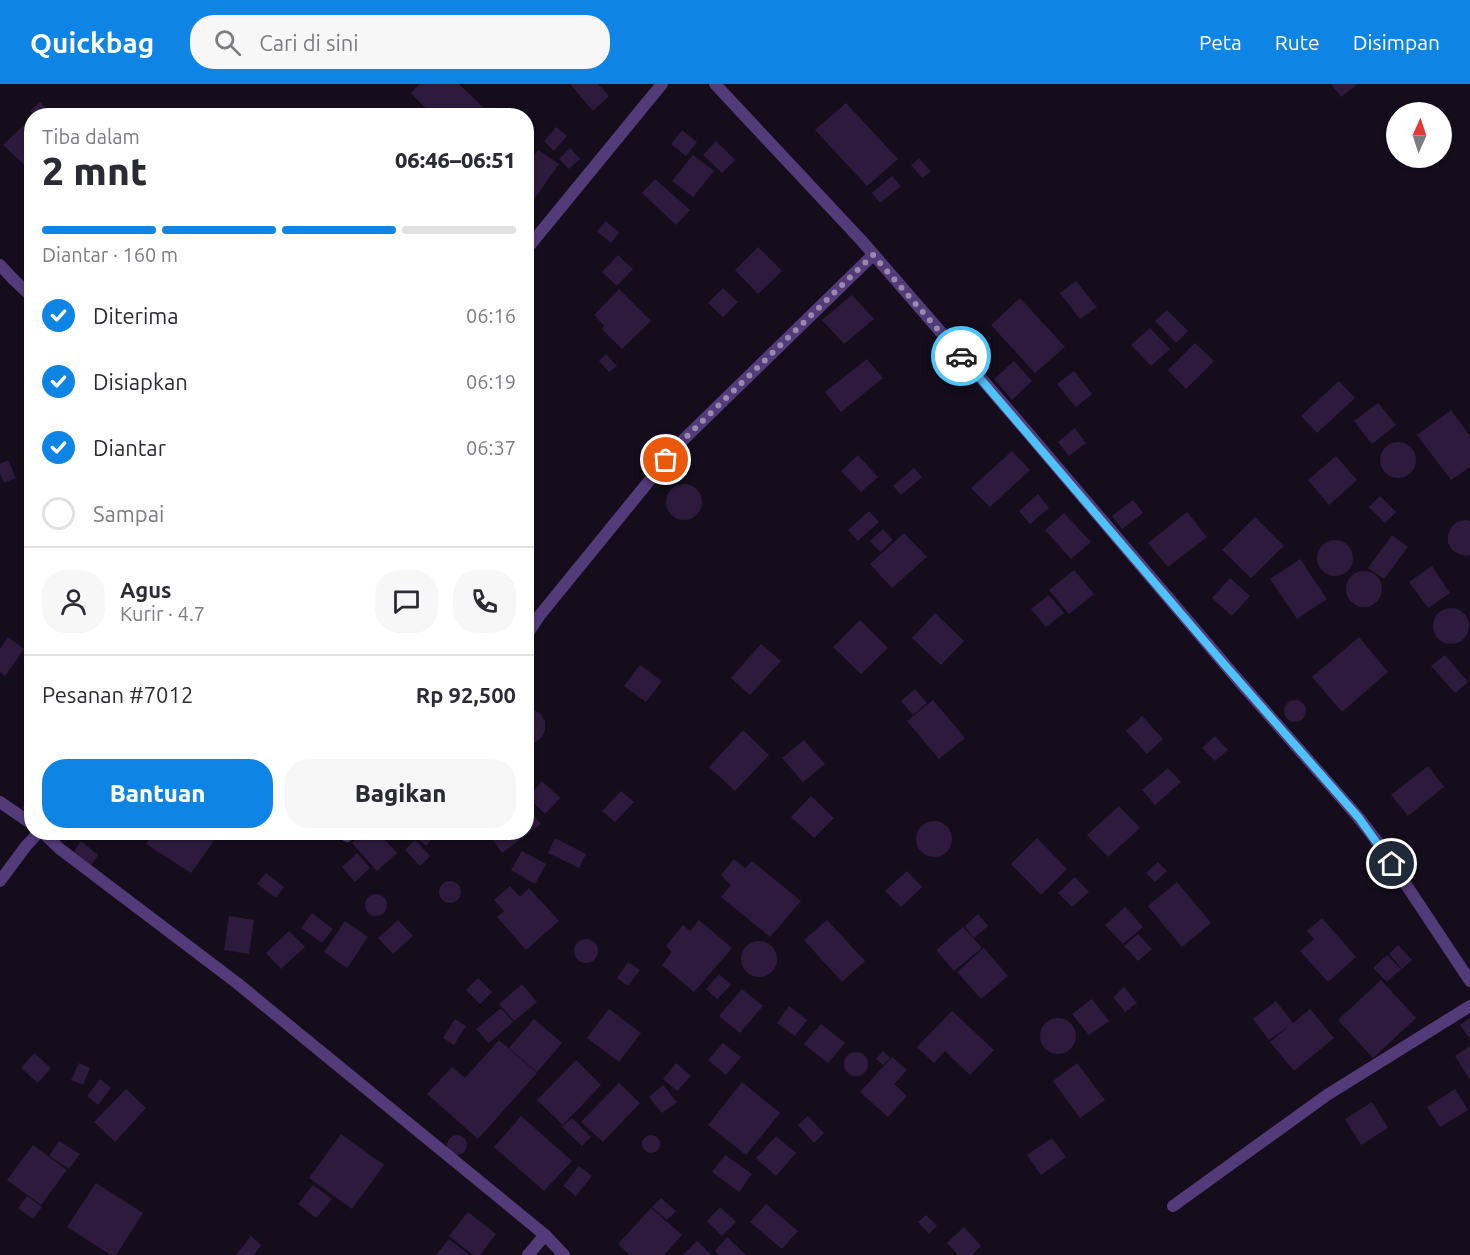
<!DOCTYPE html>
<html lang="id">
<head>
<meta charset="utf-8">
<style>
  :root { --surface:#fff; --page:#f7f7f7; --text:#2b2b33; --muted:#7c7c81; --line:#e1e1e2; --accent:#0e84e5 }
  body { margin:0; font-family:Ubuntu,sans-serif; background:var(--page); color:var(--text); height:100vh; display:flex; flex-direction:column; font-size:22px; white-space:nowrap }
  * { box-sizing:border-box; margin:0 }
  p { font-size:20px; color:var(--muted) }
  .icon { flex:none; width:33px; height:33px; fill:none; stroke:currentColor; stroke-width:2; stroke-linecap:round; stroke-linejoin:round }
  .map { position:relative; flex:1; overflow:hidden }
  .sheet { position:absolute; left:24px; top:24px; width:510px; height:732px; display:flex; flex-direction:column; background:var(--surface); border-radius:24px; box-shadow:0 2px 4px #0004 }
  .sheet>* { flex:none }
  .needle { width:39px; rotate:3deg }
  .buttons { position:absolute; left:1386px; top:18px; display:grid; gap:12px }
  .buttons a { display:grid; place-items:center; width:66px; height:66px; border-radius:50%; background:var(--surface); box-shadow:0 2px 4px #0004; font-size:30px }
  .pin { position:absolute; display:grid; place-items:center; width:51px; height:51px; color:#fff; margin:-26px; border:3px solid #fff; border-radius:50%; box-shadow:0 2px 6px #0007 }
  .courier { position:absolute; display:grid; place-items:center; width:60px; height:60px; margin:-30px; border:4px solid #4fc3f7; border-radius:50%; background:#fff; color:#222; box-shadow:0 2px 8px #0007 }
  .head em { font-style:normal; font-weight:800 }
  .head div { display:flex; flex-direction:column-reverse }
  .head { display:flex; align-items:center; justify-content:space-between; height:102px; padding:0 18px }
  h1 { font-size:39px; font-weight:800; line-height:45px }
  .bar { display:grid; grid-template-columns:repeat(4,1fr); gap:9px 6px; align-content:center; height:72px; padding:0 18px }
  .bar i { height:8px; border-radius:4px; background:var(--line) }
  .bar .active { background:var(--accent) }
  .bar p { grid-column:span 4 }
  .line { display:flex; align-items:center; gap:15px; padding:0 18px; border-top:2px solid var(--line) }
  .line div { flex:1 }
  .round { display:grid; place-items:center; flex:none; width:63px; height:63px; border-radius:24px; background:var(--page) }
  ol { padding:0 18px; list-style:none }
  li { display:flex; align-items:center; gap:18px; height:66px }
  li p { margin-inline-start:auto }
  li .icon { padding:6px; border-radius:50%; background:var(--accent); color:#fff; stroke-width:4 }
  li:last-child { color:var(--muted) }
  li i { width:33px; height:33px; border:3px solid var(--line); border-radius:50% }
  .button { display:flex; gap:12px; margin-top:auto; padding:12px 18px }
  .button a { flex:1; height:69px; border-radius:24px; background:var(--accent); color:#fff; font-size:24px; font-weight:800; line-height:69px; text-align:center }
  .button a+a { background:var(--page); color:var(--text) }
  header { display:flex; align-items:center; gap:36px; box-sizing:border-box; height:84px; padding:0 30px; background:var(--accent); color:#fff }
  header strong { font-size:28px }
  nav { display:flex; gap:33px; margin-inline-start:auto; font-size:21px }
  .search { width:420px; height:54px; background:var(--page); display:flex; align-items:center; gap:15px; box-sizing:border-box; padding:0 21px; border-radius:24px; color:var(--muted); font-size:22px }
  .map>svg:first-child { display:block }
</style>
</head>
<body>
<header>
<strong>Quickbag</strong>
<div class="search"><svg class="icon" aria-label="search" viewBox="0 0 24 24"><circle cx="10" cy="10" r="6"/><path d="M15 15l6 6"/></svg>Cari di sini</div>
<nav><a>Peta</a><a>Rute</a><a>Disimpan</a></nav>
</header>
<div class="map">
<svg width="1470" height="1171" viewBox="0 0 1470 1171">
  <rect width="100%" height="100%" fill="#150d1c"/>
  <!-- building -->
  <g fill="#2d1a3c">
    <polygon points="420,0 459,0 484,24 477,32 433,32 411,9"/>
    <polygon points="570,0 598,0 609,12 593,27"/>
    <polygon points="1331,0 1358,0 1341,13"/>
    <polygon points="40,18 53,32 34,32 30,27"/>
    <polygon points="846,19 898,75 867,102 815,46"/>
    <polygon points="32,33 32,88 3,61"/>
    <polygon points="556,43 567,52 554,67 544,57"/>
    <polygon points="682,46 697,58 686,72 671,60"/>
    <polygon points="716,57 735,76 722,89 703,71"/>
    <polygon points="570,64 580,75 569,85 559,75"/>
    <polygon points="538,66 559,80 530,121 526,119 526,83"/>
    <polygon points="693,71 714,87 693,113 672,97"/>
    <polygon points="919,74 931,88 922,94 911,81"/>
    <polygon points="892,92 901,102 880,119 872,109"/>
    <polygon points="655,95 690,126 676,141 642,109"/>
    <polygon points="606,137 619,149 611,159 597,147"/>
    <polygon points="758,163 782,187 758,210 735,186"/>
    <polygon points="618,171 633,185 617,202 602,188"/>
    <polygon points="1076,197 1097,223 1080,235 1060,209"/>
    <polygon points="723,204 738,218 723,233 708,219"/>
    <polygon points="619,205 651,237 622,265 602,245 604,242 594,231"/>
    <polygon points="852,211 874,235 844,260 822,236"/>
    <polygon points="1020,214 1065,263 1035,289 991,241"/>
    <polygon points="1167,226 1188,247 1176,259 1155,237"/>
    <polygon points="1150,244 1170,265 1151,282 1131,261"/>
    <polygon points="1195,259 1214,277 1186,305 1168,286"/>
    <polygon points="606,270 617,282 609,288 599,277"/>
    <polygon points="867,275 883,294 841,328 825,308"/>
    <polygon points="1014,277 1032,297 1012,316 994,295"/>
    <polygon points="1074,287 1092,310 1076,323 1057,300"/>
    <polygon points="1339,297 1355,314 1317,349 1301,332"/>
    <polygon points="1378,319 1396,341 1372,360 1354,337"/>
    <polygon points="1451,326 1470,352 1470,383 1451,396 1417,351"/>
    <polygon points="1075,344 1086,359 1069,372 1058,358"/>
    <circle cx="1398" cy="376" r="18"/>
    <polygon points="1012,367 1030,386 990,423 971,404"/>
    <polygon points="858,371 878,393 861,408 841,387"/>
    <polygon points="1336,372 1357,396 1329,421 1308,396"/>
    <polygon points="8,376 16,394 4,399 0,390 0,380"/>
    <polygon points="914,384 922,393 901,411 893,402"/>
    <circle cx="684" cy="418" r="18"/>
    <polygon points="1038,410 1049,424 1030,440 1019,427"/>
    <polygon points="1380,412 1396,428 1385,439 1369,423"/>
    <polygon points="1133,416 1143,429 1122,445 1112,432"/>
    <polygon points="869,427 879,438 858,457 848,446"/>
    <polygon points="1187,428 1207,453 1168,483 1148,459"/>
    <polygon points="1064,429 1091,458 1071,475 1045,446"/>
    <polygon points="1255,433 1284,462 1251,494 1222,466"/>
    <polygon points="1465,436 1470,437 1470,471 1467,472 1459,470 1452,466 1448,459 1448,451 1451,443 1457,438"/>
    <polygon points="883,445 893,456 880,468 870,457"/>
    <polygon points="904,449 927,473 892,504 870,480"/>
    <polygon points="1392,451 1408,463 1384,495 1368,484"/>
    <circle cx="1335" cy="474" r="18"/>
    <polygon points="1300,475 1327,515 1297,535 1270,495"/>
    <polygon points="1432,482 1450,509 1428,524 1409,498"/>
    <polygon points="1074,486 1094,510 1069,530 1049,506"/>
    <circle cx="1364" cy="505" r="18"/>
    <polygon points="1230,494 1250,512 1232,532 1212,514"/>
    <polygon points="1049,511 1064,529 1046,543 1031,525"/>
    <circle cx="1451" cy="542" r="18"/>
    <polygon points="935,529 964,557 941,581 912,554"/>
    <polygon points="860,536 888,564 861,590 833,563"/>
    <polygon points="8,553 24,565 5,592 0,588 0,565"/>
    <polygon points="1359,553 1388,588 1342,628 1312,593"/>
    <polygon points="761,560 781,577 750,611 731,594"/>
    <polygon points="1445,571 1468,598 1455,609 1431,582"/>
    <polygon points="640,581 662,597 646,618 624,602"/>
    <polygon points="915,605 927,619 913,631 901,617"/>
    <polygon points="933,616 965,654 939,675 907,637"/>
    <circle cx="1295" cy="627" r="11"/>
    <polygon points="526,624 534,626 541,630 545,637 545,646 542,653 536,658 528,660 526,660"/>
    <polygon points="1142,632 1163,655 1147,670 1126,647"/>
    <polygon points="743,646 769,671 735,707 709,683"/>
    <polygon points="1215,652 1228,666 1215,677 1202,664"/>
    <polygon points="804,656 825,680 803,698 782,674"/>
    <polygon points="1428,682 1444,703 1408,732 1391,711"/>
    <polygon points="1168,684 1181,698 1155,721 1142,706"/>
    <polygon points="542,697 560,714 545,730 528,713"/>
    <polygon points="621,707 634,718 615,738 602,727"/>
    <polygon points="811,712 834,734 814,754 791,733"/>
    <polygon points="29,715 32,717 32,732 22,724"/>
    <polygon points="526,722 541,740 502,769 487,748 526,748"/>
    <polygon points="1119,722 1140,744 1108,773 1087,751"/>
    <circle cx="934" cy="755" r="18"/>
    <polygon points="154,748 201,748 214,757 191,789 146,760"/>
    <polygon points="364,748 378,748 397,769 377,787 352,759"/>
    <polygon points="412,748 438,748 426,762"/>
    <polygon points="555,754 586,770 579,784 548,769"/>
    <polygon points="1037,754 1067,785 1041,811 1011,780"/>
    <polygon points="415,756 430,772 420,782 405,766"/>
    <polygon points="81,757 98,771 91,781 74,768"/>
    <polygon points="522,767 546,780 535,800 511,786"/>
    <polygon points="357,769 370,784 355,798 342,783"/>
    <polygon points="734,775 745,784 752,777 801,817 770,853 721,813 731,801 721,791"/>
    <polygon points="1158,778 1167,787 1155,798 1146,789"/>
    <polygon points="907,787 922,803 901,823 885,807"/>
    <polygon points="266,789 284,803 276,814 257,800"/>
    <polygon points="1075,793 1089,808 1072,823 1058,809"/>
    <circle cx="450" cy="808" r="11"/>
    <polygon points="1177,798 1211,839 1182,863 1148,822"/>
    <polygon points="510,802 520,813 529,804 559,837 526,866 497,833 504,827 494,816"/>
    <circle cx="376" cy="821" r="11"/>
    <polygon points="1125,823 1143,843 1123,860 1105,841"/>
    <polygon points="312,829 333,845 322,859 301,844"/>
    <polygon points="978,830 988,842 974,854 965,842"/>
    <polygon points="229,832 254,836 249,870 224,866"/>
    <polygon points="1322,834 1356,873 1328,898 1300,867 1314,855 1307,847"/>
    <polygon points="398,836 413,852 393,870 378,854"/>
    <polygon points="699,836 732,864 694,908 662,881 672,868 666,862 683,841 690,847"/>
    <polygon points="827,836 865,877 842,898 804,856"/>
    <polygon points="345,837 368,853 347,884 324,868"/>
    <polygon points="963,843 982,864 954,887 936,866"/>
    <polygon points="289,847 305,863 281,885 266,869"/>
    <polygon points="1138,850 1152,865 1138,877 1124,862"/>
    <circle cx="586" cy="867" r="12"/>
    <circle cx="759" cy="875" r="18"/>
    <polygon points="1398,861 1412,876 1402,885 1389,870"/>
    <polygon points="984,864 1008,892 981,915 957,888"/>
    <polygon points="1387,871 1401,885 1387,898 1373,884"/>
    <polygon points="628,878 640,886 628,902 617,894"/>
    <polygon points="719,890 731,901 717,915 706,905"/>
    <polygon points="478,894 492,908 480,920 466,906"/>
    <polygon points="1381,896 1416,934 1373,974 1338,936"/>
    <polygon points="522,900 537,918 514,937 499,920"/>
    <polygon points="1124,903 1137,919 1125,928 1113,913"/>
    <polygon points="742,905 763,922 740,949 719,932"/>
    <polygon points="1092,915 1109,937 1089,951 1072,930"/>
    <polygon points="1276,917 1293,939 1310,925 1334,954 1294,987 1270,958 1290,941 1269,956 1253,935"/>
    <polygon points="789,922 807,936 795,952 777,939"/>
    <polygon points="501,924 513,938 489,959 476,945"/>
    <polygon points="609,925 641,949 619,978 587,954"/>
    <polygon points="952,927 994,966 970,991 945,967 934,979 917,963"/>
    <polygon points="1470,934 1470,955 1460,941"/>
    <circle cx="1058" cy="952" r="18"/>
    <polygon points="455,935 466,942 454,961 443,954"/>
    <polygon points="534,935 562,959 537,988 509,964"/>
    <polygon points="821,940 845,959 828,979 804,960"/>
    <polygon points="499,956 537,989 478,1055 427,1010 452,983 465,994"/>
    <polygon points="723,959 741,973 726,991 708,976"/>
    <polygon points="1470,962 1470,996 1455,972"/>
    <polygon points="883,967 890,974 883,981 876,975"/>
    <circle cx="856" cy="980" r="12"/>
    <polygon points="34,969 51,984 38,999 21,984"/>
    <polygon points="892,973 907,986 894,1000 907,1012 888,1033 860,1008"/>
    <polygon points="576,976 601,1001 563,1041 537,1016"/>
    <polygon points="79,979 90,984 83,1001 71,996"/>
    <polygon points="676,979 691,992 677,1007 663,995"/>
    <polygon points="1077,979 1105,1016 1080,1034 1053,997"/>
    <polygon points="100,995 111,1004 98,1021 87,1012"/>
    <polygon points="742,998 780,1029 746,1071 708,1041"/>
    <polygon points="619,999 640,1019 603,1058 581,1038"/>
    <polygon points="663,1001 677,1018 662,1029 649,1013"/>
    <polygon points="126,1005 146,1024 115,1058 94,1038"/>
    <polygon points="1455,1005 1468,1026 1440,1043 1427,1023"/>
    <polygon points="1372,1018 1388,1044 1361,1061 1345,1035"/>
    <polygon points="521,1032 572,1077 544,1107 494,1063"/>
    <polygon points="808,1032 824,1049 814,1059 798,1041"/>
    <polygon points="572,1034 591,1053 582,1062 562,1043"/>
    <polygon points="341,1050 384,1081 352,1125 309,1094"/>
    <circle cx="457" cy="1061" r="10"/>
    <circle cx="651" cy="1060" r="9"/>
    <polygon points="776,1052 796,1069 776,1092 756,1074"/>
    <polygon points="1052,1054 1066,1073 1041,1091 1027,1071"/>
    <polygon points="59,1057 80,1070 69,1085 49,1072"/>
    <polygon points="33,1061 67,1086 41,1121 7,1096"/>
    <polygon points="725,1071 752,1090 739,1108 712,1088"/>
    <polygon points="579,1082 592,1092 576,1112 563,1102"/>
    <polygon points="96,1099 143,1129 116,1171 111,1171 67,1143"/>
    <polygon points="313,1101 332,1115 316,1134 298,1120"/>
    <polygon points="27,1112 42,1123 33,1135 18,1124"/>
    <polygon points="661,1114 676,1127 667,1136 652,1123"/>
    <polygon points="766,1120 798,1147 782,1165 750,1138"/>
    <polygon points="720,1123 736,1138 722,1152 707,1137"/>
    <polygon points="651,1124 682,1151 664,1171 630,1171 618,1160"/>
    <polygon points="468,1128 496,1150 480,1171 473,1171 449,1152"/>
    <polygon points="926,1131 937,1142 929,1150 918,1138"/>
    <polygon points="964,1143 981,1162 972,1171 958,1171 947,1159"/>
    <polygon points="251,1152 261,1161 254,1171 236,1171"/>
    <polygon points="727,1153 746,1171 719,1171 715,1167"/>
    <polygon points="449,1155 469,1171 436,1171"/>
    <polygon points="697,1157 712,1171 683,1171"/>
  </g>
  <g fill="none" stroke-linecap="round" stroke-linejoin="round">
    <!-- service -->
    <polyline stroke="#533a79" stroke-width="12" points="0,181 13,195"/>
    <!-- minor -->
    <g stroke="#533a79" stroke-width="12">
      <polyline points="715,0 861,156 1012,330 1239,597 1359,734 1379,760 1470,897"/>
      <polyline points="526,166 662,0"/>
      <polyline points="13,195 32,213"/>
      <polyline points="526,552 540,531 680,359 873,171"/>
      <polyline points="0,718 32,740"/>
      <polyline points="42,748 60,765 237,899 545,1151 564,1171"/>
      <polyline points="347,752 349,748"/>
      <polyline points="0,797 26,762 39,748"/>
      <polyline points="1173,1122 1327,1011 1470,922"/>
      <polyline points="528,1171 545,1151"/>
    </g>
  </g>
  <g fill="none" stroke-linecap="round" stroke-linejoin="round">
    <!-- done -->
    <polyline stroke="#9a88ae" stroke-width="6" stroke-dasharray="0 10.8" points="666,376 680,359 873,171 961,272"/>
    <!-- route -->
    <polyline stroke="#4fc3f7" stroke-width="8" points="961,272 1224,580 1359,734 1392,780"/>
  </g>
</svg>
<div class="buttons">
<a><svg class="needle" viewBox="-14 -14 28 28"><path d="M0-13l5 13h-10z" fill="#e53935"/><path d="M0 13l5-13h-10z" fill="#7c7c81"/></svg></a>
</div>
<div class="pin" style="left:666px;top:376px;background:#ea580c"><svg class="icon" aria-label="bag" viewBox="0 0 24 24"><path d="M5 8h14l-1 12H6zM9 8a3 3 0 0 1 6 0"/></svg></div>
<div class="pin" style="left:1392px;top:780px;background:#1f2937"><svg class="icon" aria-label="home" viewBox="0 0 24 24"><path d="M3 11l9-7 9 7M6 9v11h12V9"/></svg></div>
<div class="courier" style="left:961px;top:272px"><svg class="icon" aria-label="car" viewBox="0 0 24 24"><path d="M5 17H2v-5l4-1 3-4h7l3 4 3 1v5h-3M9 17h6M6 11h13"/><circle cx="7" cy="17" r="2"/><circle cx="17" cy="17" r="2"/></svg></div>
<section class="sheet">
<div class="head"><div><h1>2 mnt</h1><p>Tiba dalam</p></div><em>06:46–06:51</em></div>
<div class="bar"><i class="active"></i><i class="active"></i><i class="active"></i><i></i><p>Diantar · 160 m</p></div>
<ol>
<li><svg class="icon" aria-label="check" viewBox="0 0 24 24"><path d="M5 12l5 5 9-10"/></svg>Diterima<p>06:16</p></li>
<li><svg class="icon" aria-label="check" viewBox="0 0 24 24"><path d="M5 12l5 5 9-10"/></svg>Disiapkan<p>06:19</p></li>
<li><svg class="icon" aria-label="check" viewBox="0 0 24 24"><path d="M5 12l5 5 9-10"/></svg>Diantar<p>06:37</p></li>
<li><i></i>Sampai</li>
</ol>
<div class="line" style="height:108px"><a class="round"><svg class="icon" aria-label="person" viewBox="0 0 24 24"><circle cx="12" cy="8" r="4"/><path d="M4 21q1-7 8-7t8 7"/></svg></a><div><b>Agus</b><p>Kurir · 4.7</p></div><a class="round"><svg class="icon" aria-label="chat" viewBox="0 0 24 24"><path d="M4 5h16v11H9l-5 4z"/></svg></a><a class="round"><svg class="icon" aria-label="phone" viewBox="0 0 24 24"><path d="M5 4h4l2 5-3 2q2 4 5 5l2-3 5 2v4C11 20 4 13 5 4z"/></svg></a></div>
<div class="line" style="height:78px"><div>Pesanan #7012</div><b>Rp 92,500</b></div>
<div class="button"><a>Bantuan</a><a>Bagikan</a></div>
</section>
</div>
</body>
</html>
